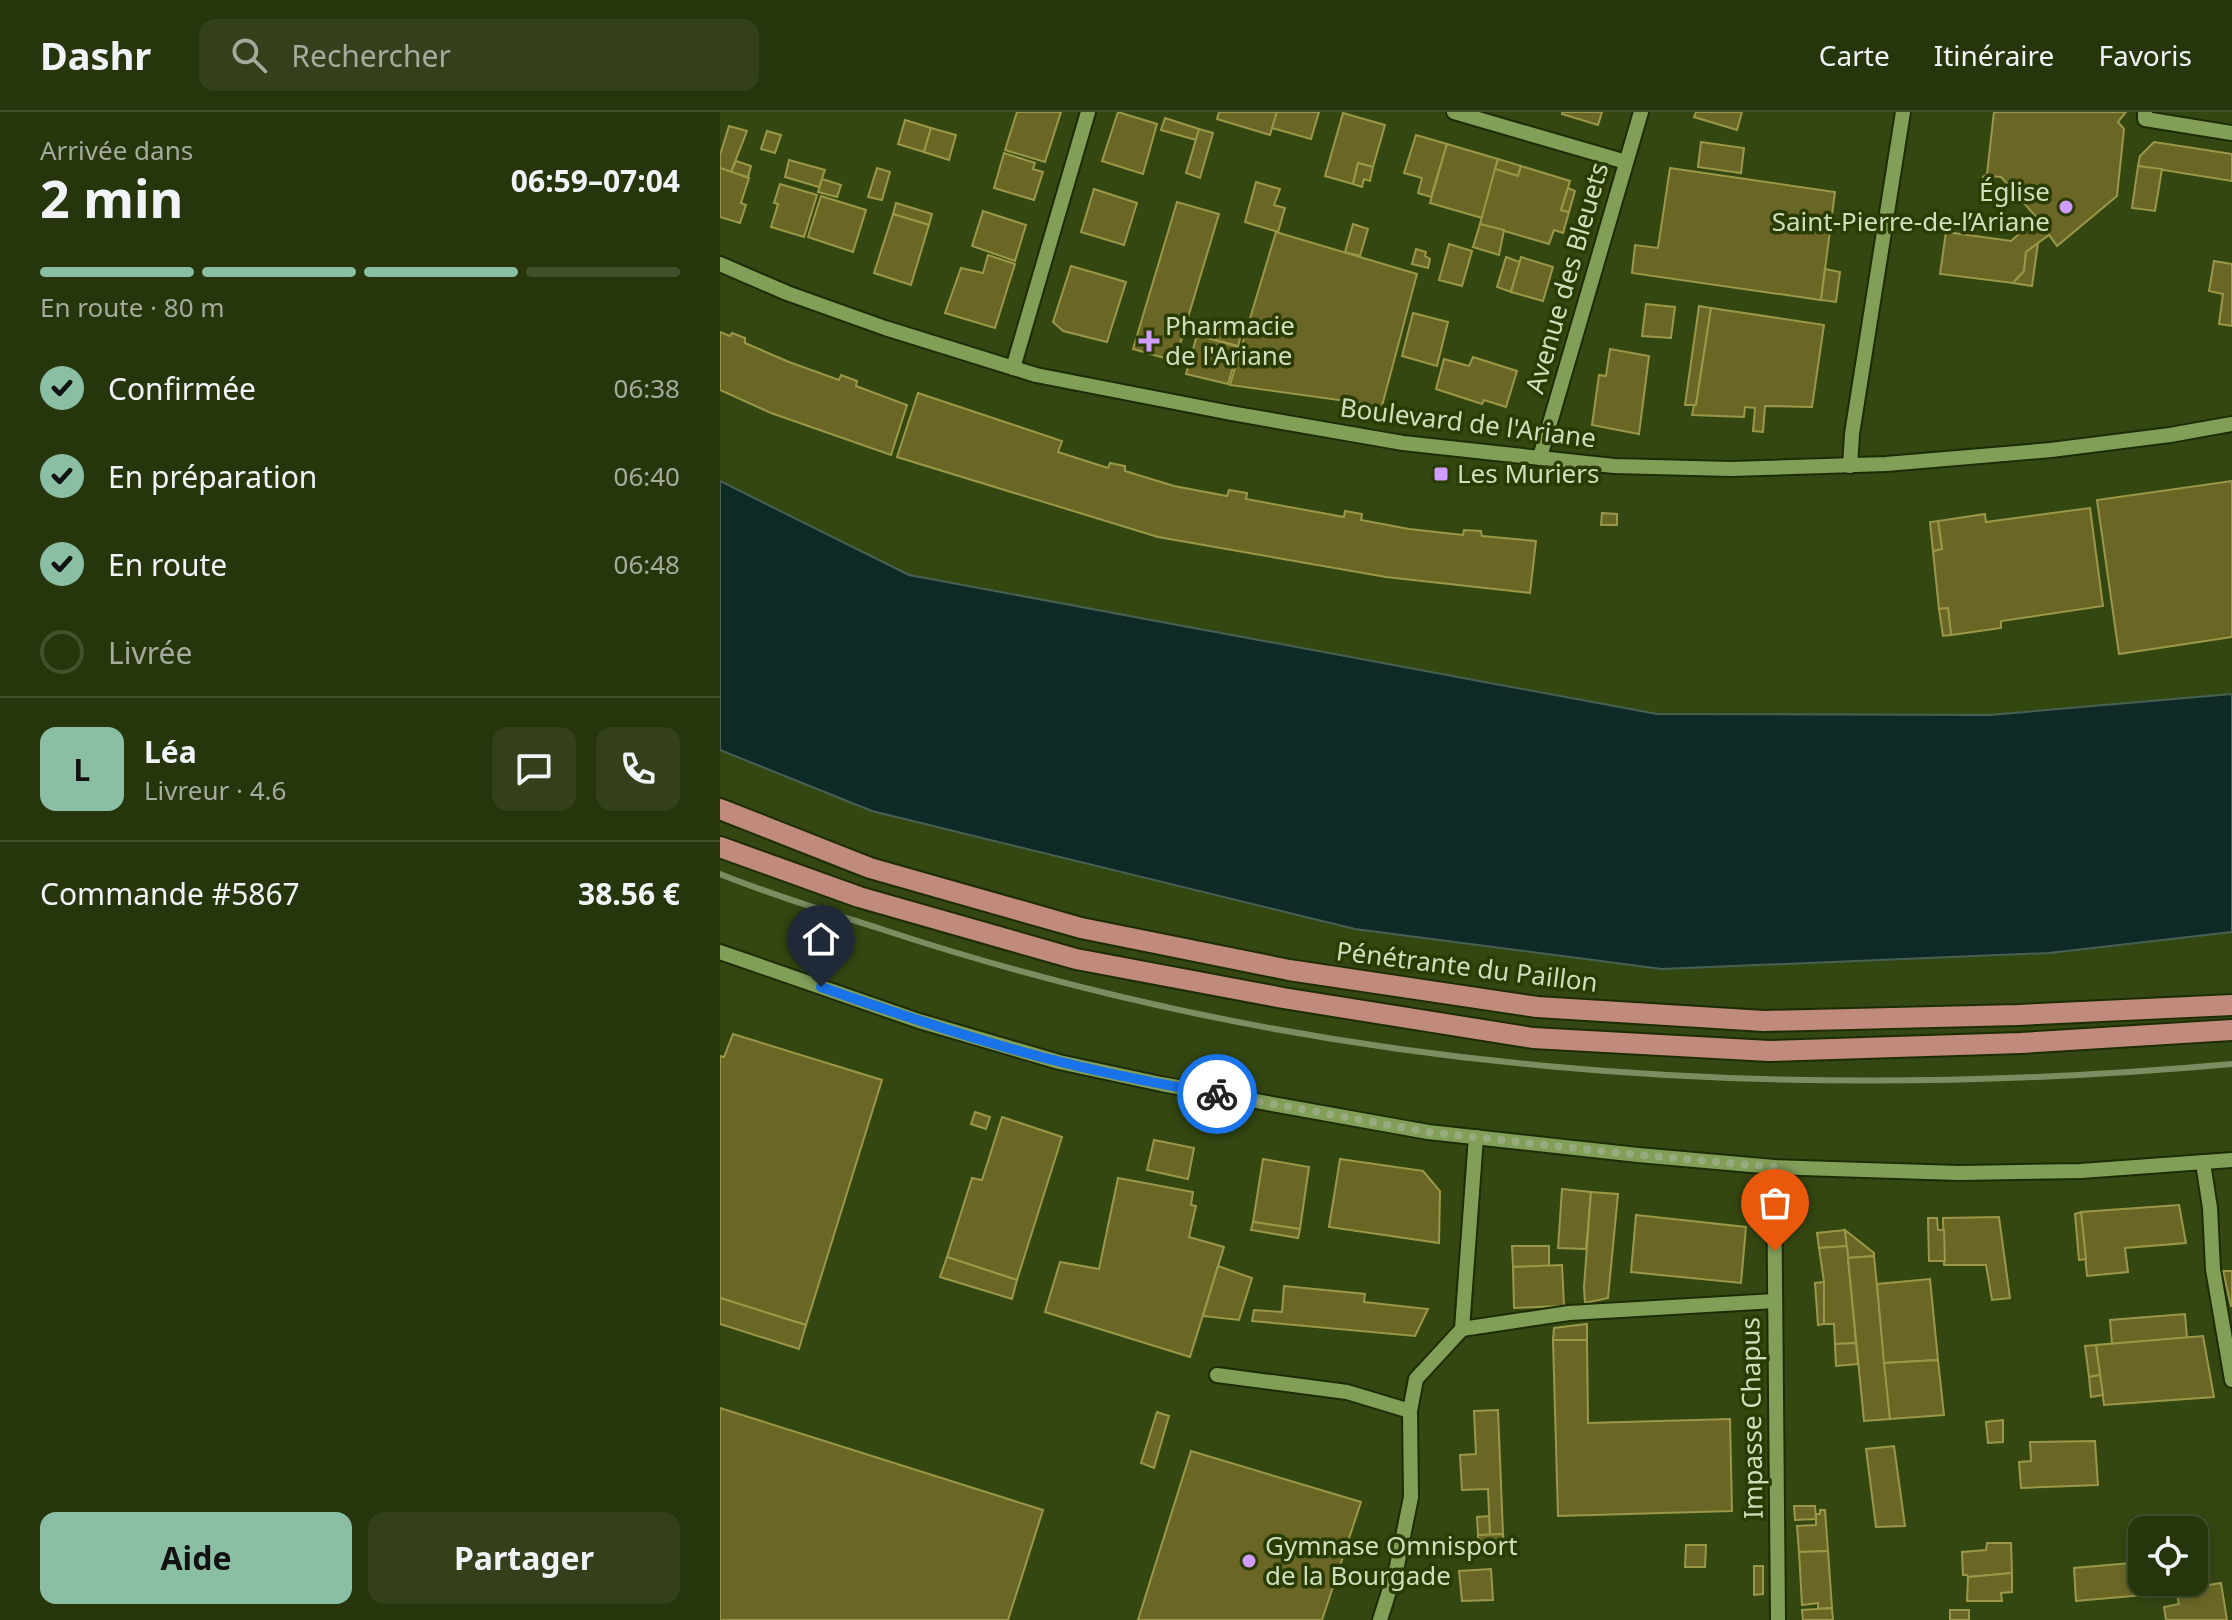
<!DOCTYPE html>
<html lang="fr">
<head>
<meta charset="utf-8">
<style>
  :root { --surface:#27350d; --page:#33401b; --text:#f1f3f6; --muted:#a4ab9d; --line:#43502e; --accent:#8abfa5 }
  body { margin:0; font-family:"Noto Sans",sans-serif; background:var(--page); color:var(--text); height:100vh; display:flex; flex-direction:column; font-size:30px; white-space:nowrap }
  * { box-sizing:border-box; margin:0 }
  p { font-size:26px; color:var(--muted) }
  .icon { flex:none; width:44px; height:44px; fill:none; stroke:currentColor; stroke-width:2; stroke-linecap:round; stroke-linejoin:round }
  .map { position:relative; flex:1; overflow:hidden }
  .sheet { display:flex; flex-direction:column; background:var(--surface); width:720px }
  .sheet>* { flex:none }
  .buttons { position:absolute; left:1408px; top:1404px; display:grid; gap:16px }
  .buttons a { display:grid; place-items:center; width:80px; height:80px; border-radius:16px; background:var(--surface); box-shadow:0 4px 12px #0003,0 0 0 2px var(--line); font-size:40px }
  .pin { position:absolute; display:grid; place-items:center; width:68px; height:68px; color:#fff; margin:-82px -34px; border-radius:50% 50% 50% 0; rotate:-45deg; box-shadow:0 0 8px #0007 }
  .pin .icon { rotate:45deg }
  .courier { position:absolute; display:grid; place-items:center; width:80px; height:80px; margin:-40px; border:6px solid #1a73e8; border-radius:50%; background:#fff; color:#222; box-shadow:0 2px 10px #0007 }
  .headline em { font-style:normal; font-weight:700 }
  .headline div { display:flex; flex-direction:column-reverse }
  .headline { display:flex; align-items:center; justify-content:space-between; height:136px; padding:0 40px }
  h1 { font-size:52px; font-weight:700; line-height:60px }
  .bar { display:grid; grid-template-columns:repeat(4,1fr); gap:12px 8px; align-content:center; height:96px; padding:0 40px }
  .bar i { height:10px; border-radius:6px; background:var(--line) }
  .bar .selected { background:var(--accent) }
  .bar p { grid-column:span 4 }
  .line { display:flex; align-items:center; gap:20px; padding:0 40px; border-top:2px solid var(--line) }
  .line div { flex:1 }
  .round { display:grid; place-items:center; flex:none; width:84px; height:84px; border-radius:16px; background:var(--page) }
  ol { padding:0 40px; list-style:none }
  li { display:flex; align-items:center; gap:24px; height:88px }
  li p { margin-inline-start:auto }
  li .icon { padding:8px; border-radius:50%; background:var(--accent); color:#111; stroke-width:4 }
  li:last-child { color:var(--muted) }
  li i { width:44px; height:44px; border:4px solid var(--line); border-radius:50% }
  .primary-button { display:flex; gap:16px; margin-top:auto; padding:16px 40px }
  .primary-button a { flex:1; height:92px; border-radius:16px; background:var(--accent); color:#111; font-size:32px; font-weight:700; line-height:92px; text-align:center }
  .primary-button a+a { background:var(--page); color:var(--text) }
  header { display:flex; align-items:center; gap:48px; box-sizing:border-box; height:112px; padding:0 40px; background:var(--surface); border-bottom:2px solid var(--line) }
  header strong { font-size:38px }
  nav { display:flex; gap:44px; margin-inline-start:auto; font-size:28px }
  .search { width:560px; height:72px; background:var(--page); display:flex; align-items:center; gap:20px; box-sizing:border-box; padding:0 28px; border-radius:16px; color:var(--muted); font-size:30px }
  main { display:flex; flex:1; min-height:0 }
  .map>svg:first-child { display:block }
</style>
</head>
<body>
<header>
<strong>Dashr</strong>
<div class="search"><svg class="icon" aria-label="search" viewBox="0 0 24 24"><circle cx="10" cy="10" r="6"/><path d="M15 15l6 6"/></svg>Rechercher</div>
<nav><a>Carte</a><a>Itinéraire</a><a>Favoris</a></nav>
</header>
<main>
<section class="sheet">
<div class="headline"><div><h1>2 min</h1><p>Arrivée dans</p></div><em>06:59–07:04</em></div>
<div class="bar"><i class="selected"></i><i class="selected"></i><i class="selected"></i><i></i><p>En route · 80 m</p></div>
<ol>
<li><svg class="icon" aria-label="check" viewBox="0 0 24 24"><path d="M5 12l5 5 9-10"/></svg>Confirmée<p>06:38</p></li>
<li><svg class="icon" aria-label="check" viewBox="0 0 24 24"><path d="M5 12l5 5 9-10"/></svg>En préparation<p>06:40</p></li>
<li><svg class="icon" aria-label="check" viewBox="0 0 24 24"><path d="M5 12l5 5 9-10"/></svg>En route<p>06:48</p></li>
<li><i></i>Livrée</li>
</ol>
<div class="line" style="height:144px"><b class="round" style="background:var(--accent);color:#111">L</b><div><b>Léa</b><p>Livreur · 4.6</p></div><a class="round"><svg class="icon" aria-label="chat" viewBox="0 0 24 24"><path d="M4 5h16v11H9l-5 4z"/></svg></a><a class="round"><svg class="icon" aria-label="phone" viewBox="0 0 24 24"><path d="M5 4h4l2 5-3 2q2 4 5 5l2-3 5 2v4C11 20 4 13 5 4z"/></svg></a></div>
<div class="line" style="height:104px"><div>Commande #5867</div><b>38.56 €</b></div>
<div class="primary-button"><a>Aide</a><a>Partager</a></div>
</section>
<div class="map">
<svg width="1512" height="1508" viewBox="0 0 1512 1508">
  <rect width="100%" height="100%" fill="#344711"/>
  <!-- water -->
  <polygon fill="#0e2a27" stroke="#486054" stroke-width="2" points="0,369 189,463 937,602 1270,603 1512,582 1512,820 1329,841 942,857 635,817 152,699 0,638"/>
  <!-- building -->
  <g fill="#6a6726" stroke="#9a9848" stroke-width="2">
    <polygon points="297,0 341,0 325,50 285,38"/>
    <polygon points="398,0 437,12 423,62 382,49"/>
    <polygon points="499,0 557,0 550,23 497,7"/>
    <polygon points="557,0 599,0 591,27 552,16"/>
    <polygon points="842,0 882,0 878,13 842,2"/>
    <polygon points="976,0 1022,0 1017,18 974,5"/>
    <polygon points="1274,0 1406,0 1398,10 1404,17 1397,84 1337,134 1329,123 1306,140 1304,159 1293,171 1220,162 1226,120 1291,129 1317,106 1281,65 1270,64 1265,68 1263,65 1267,62"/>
    <polygon points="623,1 665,13 653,55 638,51 633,72 605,64"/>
    <polygon points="445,6 479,17 476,28 441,18"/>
    <polygon points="185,8 211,16 204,40 178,32"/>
    <polygon points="9,14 27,19 11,60 0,56 0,43"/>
    <polygon points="211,16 236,23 229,48 204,40"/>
    <polygon points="479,17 493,21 480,66 466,61"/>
    <polygon points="47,19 61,23 55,41 41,37"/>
    <polygon points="696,23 727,32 711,85 698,81 702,66 684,61"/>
    <polygon points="981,30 1024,36 1021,61 978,55"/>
    <polygon points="1434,30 1512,42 1512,69 1418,54 1420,44"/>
    <polygon points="727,32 778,47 762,106 710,91"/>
    <polygon points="284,41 315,51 313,57 323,60 314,88 274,76"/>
    <polygon points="778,47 801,54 798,64 775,57"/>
    <polygon points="69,48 105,58 99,75 65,65"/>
    <polygon points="16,49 31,54 28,65 11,60"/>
    <polygon points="638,51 653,55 650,69 644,67 642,75 633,72"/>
    <polygon points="801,54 850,69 841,98 849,100 843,121 834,118 829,132 760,112 775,57 798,64"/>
    <polygon points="1418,54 1442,57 1435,99 1412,96"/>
    <polygon points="0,56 29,66 21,91 26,93 20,111 0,105"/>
    <polygon points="157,56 170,60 162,88 148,85"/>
    <polygon points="950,56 1115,80 1101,188 912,161 915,133 938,136"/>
    <polygon points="102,67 121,73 117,85 98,80"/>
    <polygon points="536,70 560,77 554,93 565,96 558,120 525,110"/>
    <polygon points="60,72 97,83 84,125 51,115 58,92 54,91"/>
    <polygon points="848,76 855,79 849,100 841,98"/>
    <polygon points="374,77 417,91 404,133 361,120"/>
    <polygon points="101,84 146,98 133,140 88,125"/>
    <polygon points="457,90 499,102 455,249 413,237"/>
    <polygon points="176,91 212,102 209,113 173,102"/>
    <polygon points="263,99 306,113 295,149 252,134"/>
    <polygon points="173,102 209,113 191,173 154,161"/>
    <polygon points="633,112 648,117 640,144 625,140"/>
    <polygon points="760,112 784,118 779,143 753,135"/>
    <polygon points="556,120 697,162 662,294 510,273"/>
    <polygon points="1318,131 1312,174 1293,171 1304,159 1306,140"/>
    <polygon points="729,132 752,139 742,174 719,168"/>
    <polygon points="696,137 706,140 705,144 710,147 708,156 692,152"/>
    <polygon points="268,143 295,152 275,216 225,201 241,156 263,161"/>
    <polygon points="786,145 800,150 791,180 777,175"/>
    <polygon points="801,145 833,155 823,189 791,180"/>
    <polygon points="1494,149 1512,152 1512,214 1499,212 1503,182 1489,179"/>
    <polygon points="351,154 406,170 387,230 343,219 333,210"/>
    <polygon points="1105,157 1120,160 1116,190 1101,188"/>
    <polygon points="926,192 955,195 951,226 922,224"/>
    <polygon points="979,194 991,196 976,293 965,293"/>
    <polygon points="991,196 1104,213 1092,295 1045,294 1043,320 1033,319 1035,296 1025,295 1024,305 972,303 974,293 976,293"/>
    <polygon points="693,201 728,210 717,254 682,244"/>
    <polygon points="499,217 521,224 518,234 496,228"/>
    <polygon points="0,220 10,224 12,221 25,226 25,231 69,250 119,268 121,263 137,269 136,274 187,293 171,343 51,301 0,278"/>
    <polygon points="477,223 519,235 508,272 466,262"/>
    <polygon points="890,237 929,244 919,322 872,313 879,263 886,264"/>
    <polygon points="753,245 797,259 786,295 764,288 762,292 716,277 724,247 749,254"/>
    <polygon points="198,281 342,329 338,340 388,356 390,351 405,354 405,359 454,374 507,384 509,378 527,381 526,387 624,405 625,399 642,402 641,408 689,417 743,423 744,418 761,419 762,424 816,429 810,481 666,465 438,425 177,345"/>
    <polygon points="1512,369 1512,525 1399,542 1377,388"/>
    <polygon points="1370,396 1383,494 1281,509 1281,516 1231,523 1228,496 1219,497 1213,439 1222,437 1218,409 1265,402 1266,410"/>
    <polygon points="882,401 897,402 897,413 881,413"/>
    <polygon points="1218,409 1222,437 1213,439 1210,410"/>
    <polygon points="1228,496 1231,523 1223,524 1219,497"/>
    <polygon points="13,922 162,968 86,1213 0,1186 0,944 4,945"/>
    <polygon points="255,1000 270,1005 266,1017 251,1012"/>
    <polygon points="282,1005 342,1025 297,1168 227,1145 252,1066 262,1068"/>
    <polygon points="434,1028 474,1036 468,1067 427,1058"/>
    <polygon points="543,1047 589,1055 580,1117 533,1110"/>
    <polygon points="620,1047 703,1059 720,1079 719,1131 609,1115"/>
    <polygon points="398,1066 473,1080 471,1093 476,1094 469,1125 504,1135 470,1245 325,1200 340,1150 379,1157"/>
    <polygon points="842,1077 871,1080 866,1137 838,1136"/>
    <polygon points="871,1080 898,1082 888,1186 865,1191 864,1175"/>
    <polygon points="1459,1093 1466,1131 1405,1136 1408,1160 1367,1164 1361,1100"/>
    <polygon points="1361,1100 1366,1147 1359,1148 1355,1102"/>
    <polygon points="916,1103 1026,1115 1021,1171 911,1160"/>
    <polygon points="1279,1105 1290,1186 1272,1188 1266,1153 1224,1153 1223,1106"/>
    <polygon points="1208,1106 1217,1106 1218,1118 1224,1118 1225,1149 1209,1149"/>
    <polygon points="533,1110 580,1117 578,1126 531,1118"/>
    <polygon points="1125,1118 1127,1134 1099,1136 1097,1121"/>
    <polygon points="1125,1118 1154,1141 1154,1144 1128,1146"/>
    <polygon points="792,1134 829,1134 829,1154 793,1155"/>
    <polygon points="1127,1134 1136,1231 1115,1232 1114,1212 1104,1212 1104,1170 1099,1136"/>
    <polygon points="1154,1144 1170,1307 1144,1309 1128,1146"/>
    <polygon points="227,1145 297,1168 292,1187 220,1165"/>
    <polygon points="842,1153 844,1194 794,1196 793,1155"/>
    <polygon points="498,1154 532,1166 519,1208 483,1204"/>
    <polygon points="1503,1159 1512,1159 1512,1194 1511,1194"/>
    <polygon points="1210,1167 1218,1248 1164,1251 1157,1172"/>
    <polygon points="1104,1170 1104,1212 1098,1213 1095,1171"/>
    <polygon points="564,1174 645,1182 644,1190 708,1197 695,1224 532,1209 534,1198 562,1200"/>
    <polygon points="0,1186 86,1213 79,1237 0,1212"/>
    <polygon points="1465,1202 1467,1226 1392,1232 1390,1208"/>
    <polygon points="867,1212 867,1228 833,1228 834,1216"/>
    <polygon points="1483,1224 1494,1285 1384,1293 1376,1233"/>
    <polygon points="833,1228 867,1228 868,1311 1010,1307 1012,1399 838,1404"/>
    <polygon points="1136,1231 1138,1252 1116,1254 1115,1232"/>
    <polygon points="1376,1233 1380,1263 1369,1265 1365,1234"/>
    <polygon points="1218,1248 1224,1303 1170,1307 1164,1251"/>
    <polygon points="1380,1263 1383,1283 1371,1285 1369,1265"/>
    <polygon points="0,1296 323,1398 288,1508 0,1508"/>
    <polygon points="778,1298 783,1422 770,1423 768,1377 742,1378 740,1343 756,1342 754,1299"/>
    <polygon points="437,1300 449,1304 434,1356 421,1351"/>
    <polygon points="1283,1308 1283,1330 1268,1331 1266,1310"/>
    <polygon points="1375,1329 1378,1373 1301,1376 1299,1350 1311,1349 1310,1330"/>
    <polygon points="1174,1334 1185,1414 1156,1415 1146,1337"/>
    <polygon points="471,1339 641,1390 602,1508 418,1508"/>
    <polygon points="1074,1394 1095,1394 1096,1407 1075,1408"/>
    <polygon points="1100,1398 1105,1398 1108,1439 1079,1440 1077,1414 1096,1413 1096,1402 1100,1402"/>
    <polygon points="769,1404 770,1423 758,1423 757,1405"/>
    <polygon points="783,1422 784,1439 758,1440 758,1423"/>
    <polygon points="1267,1431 1291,1431 1292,1461 1248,1465 1247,1463 1243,1463 1242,1440 1266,1438"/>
    <polygon points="966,1433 986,1433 985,1455 965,1455"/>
    <polygon points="1108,1439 1112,1496 1098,1497 1098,1491 1082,1493 1079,1440"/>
    <polygon points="1422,1450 1422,1470 1446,1470 1447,1481 1356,1489 1354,1456"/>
    <polygon points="1034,1454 1043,1454 1043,1482 1034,1483"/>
    <polygon points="771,1457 773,1488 742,1489 739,1459"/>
    <polygon points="1292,1461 1292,1480 1281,1481 1282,1489 1247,1489 1248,1465"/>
    <polygon points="1501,1471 1507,1508 1446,1508 1444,1495 1459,1492 1456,1478"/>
    <polygon points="1112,1496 1113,1508 1083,1508 1082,1498"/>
    <rect x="1230" y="1498" width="19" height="10"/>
  </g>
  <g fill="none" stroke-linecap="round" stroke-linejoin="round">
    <defs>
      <g id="minor">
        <polyline points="734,0 906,50"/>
        <polyline points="1425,0 1425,7 1512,21"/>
        <polyline points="0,152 67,181 165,216 316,263 511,301 683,331 894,354 1011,357 1166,352 1331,338 1450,323 1512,312"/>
        <polyline points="293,256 368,0"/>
        <polyline points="820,345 921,0"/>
        <polyline points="1130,354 1132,322 1183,0"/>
        <polyline points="0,840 199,909 339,950 441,972 708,1020 918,1043 1054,1055 1239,1061 1361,1059 1512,1048"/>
        <polyline points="1483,1051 1490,1096 1493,1157 1512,1268"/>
        <polyline points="1054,1055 1058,1508"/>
        <polyline points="742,1217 849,1201 1055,1189"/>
        <polyline points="497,1263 627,1280 690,1299"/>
        <polyline points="660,1508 677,1454 691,1385 690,1299 696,1267 742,1217 756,1025"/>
      </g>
      <g id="major">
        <polyline points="0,697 150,756 361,816 569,858 817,895 1044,909 1298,903 1512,893"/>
        <polyline points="0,735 139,785 356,847 563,886 813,926 1049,939 1301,931 1512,918"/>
      </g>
    </defs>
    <!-- minor casing -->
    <use href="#minor" stroke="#1e2c06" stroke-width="18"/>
    <!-- major casing -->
    <use href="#major" stroke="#1e2c06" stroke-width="24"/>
    <!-- minor -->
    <use href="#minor" stroke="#829f58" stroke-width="14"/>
    <!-- major -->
    <use href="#major" stroke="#c08a7c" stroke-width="20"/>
    <!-- rail -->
    <path stroke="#7c8e61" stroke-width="6" d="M0 762C52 783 107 800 161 817 600 962 1053 993 1512 952"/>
  </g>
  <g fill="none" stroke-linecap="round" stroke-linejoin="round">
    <!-- done -->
    <polyline stroke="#99aa80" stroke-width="8" stroke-dasharray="0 14.4" points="497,982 708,1020 918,1043 1054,1055 1055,1139"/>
    <!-- route -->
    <path stroke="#1a73e8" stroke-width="10" d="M101 875C180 903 260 930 341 950 393 963 445 973 497 982"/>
  </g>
  <!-- markers -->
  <g fill="#d09dff" stroke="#2a3c04" stroke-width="3">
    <circle cx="1346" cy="95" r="8"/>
    <path d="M425 217h8v8h8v8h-8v8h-8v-8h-8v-8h8z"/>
    <rect x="713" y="354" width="16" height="16" rx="4"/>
    <circle cx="529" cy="1449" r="8"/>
  </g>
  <g text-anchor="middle" stroke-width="7" stroke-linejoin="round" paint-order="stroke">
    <!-- poi labels -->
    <g font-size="26" fill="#cfdfbc" stroke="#2a3c04" text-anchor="start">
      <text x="1330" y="89" text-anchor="end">Église<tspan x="1330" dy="30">Saint-Pierre-de-l’Ariane</tspan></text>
      <text x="445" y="223">Pharmacie<tspan x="445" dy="30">de l'Ariane</tspan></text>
      <text x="737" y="371">Les Muriers</text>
      <text x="545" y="1443">Gymnase Omnisport<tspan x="545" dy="30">de la Bourgade</tspan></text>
    </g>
    <!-- street labels -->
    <g font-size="26" fill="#cfdfbc" stroke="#2a3c04">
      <text transform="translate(847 166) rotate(-74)" y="9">Avenue des Bleuets</text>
      <text transform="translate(748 311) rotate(7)" y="9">Boulevard de l'Ariane</text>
      <text transform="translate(747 855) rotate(7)" y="9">Pénétrante du Paillon</text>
      <text transform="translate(1032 1306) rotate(-91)" y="9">Impasse Chapus</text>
    </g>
  </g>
</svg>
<div class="buttons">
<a><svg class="icon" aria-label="locate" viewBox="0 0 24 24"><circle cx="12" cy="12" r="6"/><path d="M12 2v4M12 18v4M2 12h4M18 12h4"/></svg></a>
</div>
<div class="pin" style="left:1055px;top:1139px;background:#ea580c"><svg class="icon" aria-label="bag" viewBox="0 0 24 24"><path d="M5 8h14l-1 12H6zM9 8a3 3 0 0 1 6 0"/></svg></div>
<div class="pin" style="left:101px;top:875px;background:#1f2937"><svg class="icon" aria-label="home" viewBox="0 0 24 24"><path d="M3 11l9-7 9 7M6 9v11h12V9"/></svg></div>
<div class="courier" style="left:497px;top:982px"><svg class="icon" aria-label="bike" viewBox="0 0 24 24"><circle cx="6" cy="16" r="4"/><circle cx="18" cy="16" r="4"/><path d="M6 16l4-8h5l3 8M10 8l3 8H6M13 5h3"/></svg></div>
</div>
</main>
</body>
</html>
